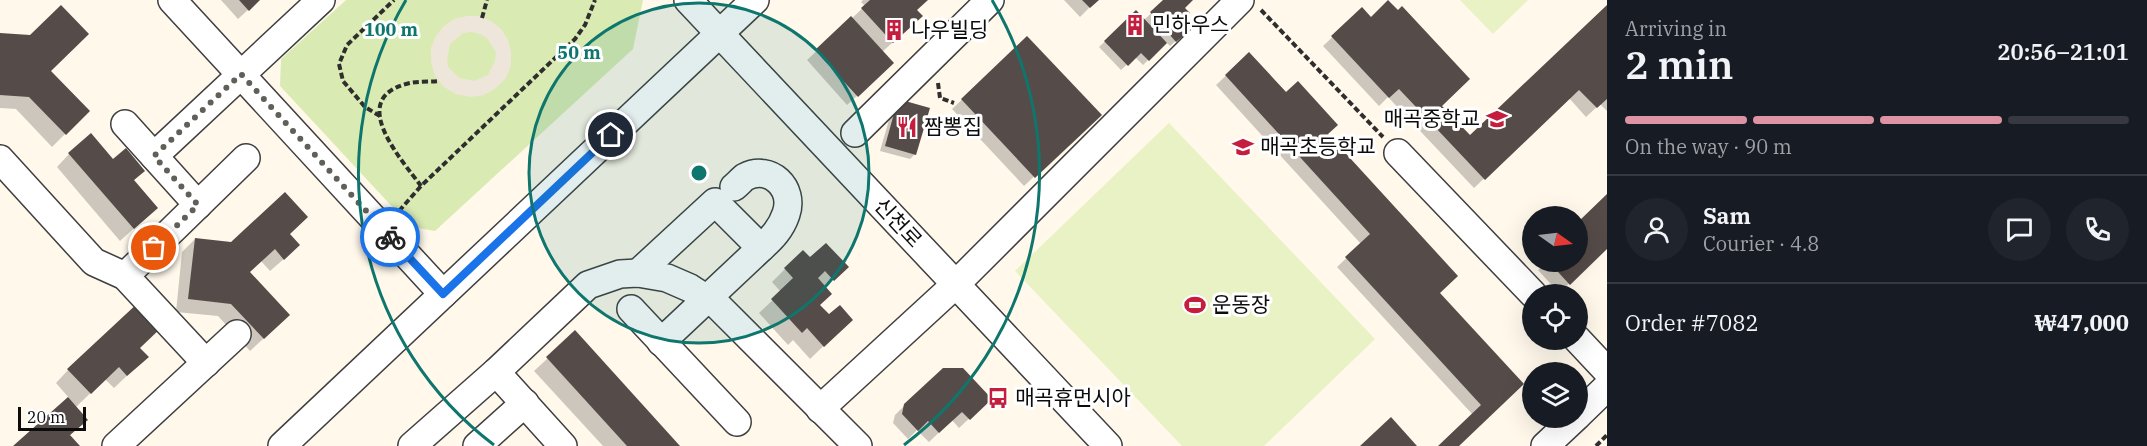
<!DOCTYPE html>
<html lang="en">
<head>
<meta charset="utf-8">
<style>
  :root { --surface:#171b24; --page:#20242c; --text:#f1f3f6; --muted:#9ea1a6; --line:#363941; --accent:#dd93a3 }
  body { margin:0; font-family:"IBM Plex Serif","Noto Sans KR",serif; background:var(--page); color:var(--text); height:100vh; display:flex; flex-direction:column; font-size:22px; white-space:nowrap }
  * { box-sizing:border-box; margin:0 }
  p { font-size:20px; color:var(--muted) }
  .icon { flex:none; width:33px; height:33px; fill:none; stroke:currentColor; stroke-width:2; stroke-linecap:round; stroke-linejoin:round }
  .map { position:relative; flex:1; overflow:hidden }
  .details { display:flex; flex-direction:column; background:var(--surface); width:540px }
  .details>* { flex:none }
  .needle { width:39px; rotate:104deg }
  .buttons { position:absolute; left:1522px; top:206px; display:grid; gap:12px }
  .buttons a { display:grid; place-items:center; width:66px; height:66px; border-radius:50%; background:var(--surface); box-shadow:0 6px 24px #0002; font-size:30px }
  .scale { position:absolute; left:18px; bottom:15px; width:68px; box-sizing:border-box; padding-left:6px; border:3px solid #0c0c0c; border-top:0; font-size:16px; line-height:21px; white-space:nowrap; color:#0c0c0c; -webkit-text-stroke:4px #fff; paint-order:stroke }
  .pin { position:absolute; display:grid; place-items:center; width:51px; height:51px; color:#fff; margin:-26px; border:3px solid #fff; border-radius:50%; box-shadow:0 2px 6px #0007 }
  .courier { position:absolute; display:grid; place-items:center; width:60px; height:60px; margin:-30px; border:4px solid #1a73e8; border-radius:50%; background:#fff; color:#222; box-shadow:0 2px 8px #0007 }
  .head em { font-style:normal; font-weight:600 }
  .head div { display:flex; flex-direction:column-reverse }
  .head { display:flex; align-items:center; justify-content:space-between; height:102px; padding:0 18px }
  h1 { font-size:39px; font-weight:600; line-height:45px }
  .bar { display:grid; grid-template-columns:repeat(4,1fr); gap:9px 6px; align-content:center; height:72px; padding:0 18px }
  .bar i { height:8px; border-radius:4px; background:var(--line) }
  .bar .active { background:var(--accent) }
  .bar p { grid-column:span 4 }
  .line { display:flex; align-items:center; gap:15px; padding:0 18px; border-top:2px solid var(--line) }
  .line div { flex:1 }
  .round { display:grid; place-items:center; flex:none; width:63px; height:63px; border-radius:32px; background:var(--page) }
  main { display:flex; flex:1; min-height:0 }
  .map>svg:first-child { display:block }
</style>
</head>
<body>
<main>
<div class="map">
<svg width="1607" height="446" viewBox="0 0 1607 446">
  <rect width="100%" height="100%" fill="#fff8eb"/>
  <!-- green -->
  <polygon fill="#d9ebb3" points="346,0 643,0 633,49 435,231 411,227 280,86 281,59"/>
  <!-- pitch -->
  <g fill="#e9f2c5">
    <polygon points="1460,0 1528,0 1493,34"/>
    <polygon points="1169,123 1375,339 1264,446 1182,446 1015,271"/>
  </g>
  <!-- plaza -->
  <path fill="#efe6db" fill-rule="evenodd" d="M467 16H479L491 21 501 29 508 40 511 52V65L506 78 496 88 484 95 470 97 456 94 444 87 435 76 431 62V48L436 36 444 26 454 19ZM472 32 480 34 487 38 496 52 495 61 488 75 474 81 459 78 448 67 447 59 450 44 463 33Z"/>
  <!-- shadow -->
  <g fill="#0003">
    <polygon points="221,0 259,0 238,19"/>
    <polygon points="863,0 926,0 916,10 911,26 882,52 883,72 847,105 807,60 865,6 861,2"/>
    <polygon points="1064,0 1097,0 1080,17"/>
    <polygon points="1165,0 1192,0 1183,8 1183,18 1191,27 1170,46 1166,42 1143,65 1135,57 1121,70 1099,47 1136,12 1143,21"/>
    <polygon points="1607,7 1607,111 1600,104 1586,117 1569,98 1474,188 1388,97 1379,106 1323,46 1362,9 1440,106 1470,137"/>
    <polygon points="0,35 49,71 88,111 52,147 16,109 0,108"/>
    <polygon points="1027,38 1090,124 1024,186 952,109"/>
    <polygon points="1249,54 1327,134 1438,293 1522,384 1458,446 1440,446 1473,415 1337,267 1361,244 1216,85"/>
    <polygon points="893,106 915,154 910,159 880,151"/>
    <polygon points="69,154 113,161 143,171 133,181 156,208 120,241 57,167"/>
    <polygon points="1607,197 1607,248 1559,293 1538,270 1547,261 1578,261 1578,224"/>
    <polygon points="288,235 285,258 270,271 261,261 249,272 275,328 250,351 218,316 176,312 182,252 195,239 232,243"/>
    <polygon points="810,259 847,267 825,288 819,305 838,332 810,359 793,340 788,345 759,313 781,292 772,282 785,269"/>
    <polygon points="575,333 678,446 603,446 534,371"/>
    <polygon points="139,348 134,369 114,388 105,379 76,407 86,420 69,436 15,446 69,398 56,383 68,370"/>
    <polygon points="990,399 959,428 952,420 929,442 917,430 908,439 893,423 895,415 905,405"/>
  </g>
  <!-- building -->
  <g fill="#554b48">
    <polygon points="239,0 260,0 249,11"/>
    <polygon points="870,0 928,0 917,10 923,16 893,43 861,8"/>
    <polygon points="1082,0 1099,0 1090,8"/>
    <polygon points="1163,0 1193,0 1185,8 1190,13 1185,17 1194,27 1176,42 1150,12"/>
    <polygon points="1388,0 1398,10 1402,6 1470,79 1442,106 1470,135 1607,5 1607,99 1597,108 1579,90 1485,180 1399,89 1389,98 1331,36 1362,7 1371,17"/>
    <polygon points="61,5 89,34 51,71 90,111 66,135 29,97 0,95 0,33 30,35"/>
    <polygon points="1136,10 1167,43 1149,61 1141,53 1128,66 1104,41"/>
    <polygon points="851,16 894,63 858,97 815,50"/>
    <polygon points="1027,36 1102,115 1035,178 961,99"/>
    <polygon points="1249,52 1286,92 1298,81 1338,125 1328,134 1458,276 1440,293 1524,384 1459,446 1438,446 1481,405 1345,257 1370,234 1225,75"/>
    <polygon points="898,99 930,108 916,155 885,146"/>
    <polygon points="91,133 113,159 126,148 145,171 134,180 158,208 134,229 68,153"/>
    <polygon points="285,192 308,217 290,234 300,245 284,260 275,249 250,272 290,315 264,339 231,304 188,299 195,238 231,242"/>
    <polygon points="1607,194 1607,249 1570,285 1548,261 1578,261 1578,222"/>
    <polygon points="826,243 849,267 834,281 825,271 818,278 832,294 820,305 829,314 840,305 853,320 824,347 807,328 802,333 771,299 793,278 784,268 803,250 810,257"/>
    <polygon points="140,301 163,326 140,348 149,357 127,376 119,367 91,394 67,369"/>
    <polygon points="575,330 680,446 627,446 546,357"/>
    <polygon points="943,368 963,368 992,399 970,420 962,412 939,433 928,421 918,431 902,414 904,404"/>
    <polygon points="68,397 88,420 70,435 80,446 13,446"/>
    <polygon points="1391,417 1417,446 1360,446"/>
  </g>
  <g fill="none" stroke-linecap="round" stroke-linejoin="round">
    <defs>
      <g id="minor">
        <polyline points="172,0 443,294"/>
        <polyline points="688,0 1108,446"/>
        <polyline points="125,124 198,205"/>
        <polyline points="855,133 990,0"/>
        <polyline points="1398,153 1533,294"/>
        <polyline points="154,156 321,0"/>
        <polyline points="0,159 94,262 125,276 206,363"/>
        <path d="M734 187C738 184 742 179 745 177 770 164 795 188 786 214 781 229 772 238 761 248"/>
        <polyline points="638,273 715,202 761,248 661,342"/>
        <polyline points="125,276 246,158"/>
        <polyline points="631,309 737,422"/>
        <polyline points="1577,339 1607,371"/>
        <polyline points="496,372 563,446"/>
        <polyline points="820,409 955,285 1240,0"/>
        <polyline points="1578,415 1607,387"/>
        <polyline points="116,446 237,334"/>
        <polyline points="282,446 755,0"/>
        <polyline points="412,446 496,372 588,285 620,274 638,273 667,278 690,288 718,306 858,446"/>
        <polyline points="477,446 525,403"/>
        <polyline points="1545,446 1576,417"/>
      </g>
    </defs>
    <!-- minor casing -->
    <use href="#minor" stroke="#3f3f3f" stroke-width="30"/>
    <!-- path -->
    <g stroke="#2e2e2e" stroke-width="4" stroke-dasharray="6 3" stroke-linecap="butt">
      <polyline points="1261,10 1383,137"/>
      <polyline points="482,18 487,0"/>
      <polyline points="938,83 940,98 954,103"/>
      <polyline points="380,116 365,107 343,81 339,64 347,45 394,0"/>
      <path d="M421 186C402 160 347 100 406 84 416 81 429 82 439 81"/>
      <polyline points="399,211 421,186 575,39 585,25 595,0"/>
      <polyline points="1596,446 1607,435"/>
    </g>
    <!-- minor -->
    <use href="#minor" stroke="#fff" stroke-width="27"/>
  </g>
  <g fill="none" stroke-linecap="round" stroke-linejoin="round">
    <!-- done -->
    <polyline stroke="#615f5a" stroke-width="6" stroke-dasharray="0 10.8" points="154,248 198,205 154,156 241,74 390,237"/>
    <!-- route -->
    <polyline stroke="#1a73e8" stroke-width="8" points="390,237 443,294 611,135"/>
  </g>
  <!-- distance rings -->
  <circle cx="699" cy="173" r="170" fill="#0f766e" fill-opacity=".12"/>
  <g fill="none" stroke="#0f766e" stroke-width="3">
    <circle cx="699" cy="173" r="170"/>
    <path d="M494 445A340 340 0 0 1 406 0M992 0A340 340 0 0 1 904 445"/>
  </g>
  <!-- icons -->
  <defs>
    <symbol id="building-bare" viewBox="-9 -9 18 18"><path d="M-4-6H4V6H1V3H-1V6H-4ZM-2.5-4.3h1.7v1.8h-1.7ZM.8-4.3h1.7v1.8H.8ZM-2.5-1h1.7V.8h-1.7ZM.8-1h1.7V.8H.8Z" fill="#c41d3d" stroke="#fff" stroke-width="2.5" paint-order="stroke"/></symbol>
    <symbol id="school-bare" viewBox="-9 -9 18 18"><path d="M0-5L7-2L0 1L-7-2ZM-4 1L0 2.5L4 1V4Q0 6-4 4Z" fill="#c41d3d" stroke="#fff" stroke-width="2.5" paint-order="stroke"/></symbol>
    <symbol id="restaurant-bare" viewBox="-9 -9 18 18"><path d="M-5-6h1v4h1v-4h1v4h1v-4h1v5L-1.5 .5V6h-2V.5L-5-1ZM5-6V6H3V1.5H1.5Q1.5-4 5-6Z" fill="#c41d3d" stroke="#fff" stroke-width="2.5" paint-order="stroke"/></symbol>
    <symbol id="stadium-bare" viewBox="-9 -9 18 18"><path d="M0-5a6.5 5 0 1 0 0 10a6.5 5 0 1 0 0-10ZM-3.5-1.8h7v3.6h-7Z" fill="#c41d3d" stroke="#fff" stroke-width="2.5" paint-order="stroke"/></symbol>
    <symbol id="bus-bare" viewBox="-9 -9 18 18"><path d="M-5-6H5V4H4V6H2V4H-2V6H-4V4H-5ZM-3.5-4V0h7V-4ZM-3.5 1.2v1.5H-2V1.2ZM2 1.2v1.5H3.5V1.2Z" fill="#c41d3d" stroke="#fff" stroke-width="2.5" paint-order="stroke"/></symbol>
  </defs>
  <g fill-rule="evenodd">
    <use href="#building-bare" x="1120" y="10" width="30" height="30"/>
    <use href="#building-bare" x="879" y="15" width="30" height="30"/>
    <use href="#school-bare" x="1482" y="104" width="30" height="30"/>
    <use href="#restaurant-bare" x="892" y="112" width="30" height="30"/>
    <use href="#school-bare" x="1228" y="132" width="30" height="30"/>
    <use href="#stadium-bare" x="1180" y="290" width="30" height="30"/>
    <use href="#bus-bare" x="983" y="383" width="30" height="30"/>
  </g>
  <g text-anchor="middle" stroke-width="6" stroke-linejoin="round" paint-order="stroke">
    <!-- poi labels -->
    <g font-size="21" fill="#0c0c0c" stroke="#fff" text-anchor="start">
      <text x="1152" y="32">민하우스</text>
      <text x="911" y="37">나우빌딩</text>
      <text x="1480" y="126" text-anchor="end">매곡중학교</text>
      <text x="924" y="134">짬뽕집</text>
      <text x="1260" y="154">매곡초등학교</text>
      <text x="1212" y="312">운동장</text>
      <text x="1015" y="405">매곡휴먼시아</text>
    </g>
    <!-- street labels -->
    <g font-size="21" fill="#0c0c0c" stroke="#fff">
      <text transform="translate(898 223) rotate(47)" y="7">신천로</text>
    </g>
  </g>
  <circle cx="699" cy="173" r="9" fill="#0f766e" stroke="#fff" stroke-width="3"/>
  <g font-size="18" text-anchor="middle" font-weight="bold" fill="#0f766e" stroke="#fff" stroke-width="6" stroke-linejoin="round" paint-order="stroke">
    <text x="391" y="36">100 m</text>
    <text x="579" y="59">50 m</text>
  </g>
</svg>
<div class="buttons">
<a><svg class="needle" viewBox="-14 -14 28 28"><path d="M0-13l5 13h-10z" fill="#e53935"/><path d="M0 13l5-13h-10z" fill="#9ea1a6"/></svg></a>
<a><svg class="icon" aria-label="locate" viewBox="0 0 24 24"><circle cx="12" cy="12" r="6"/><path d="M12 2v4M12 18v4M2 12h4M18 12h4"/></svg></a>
<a><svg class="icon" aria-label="layers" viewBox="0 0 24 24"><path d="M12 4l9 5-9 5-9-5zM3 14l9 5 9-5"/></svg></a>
</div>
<div class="scale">20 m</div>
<div class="pin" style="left:154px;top:248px;background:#ea580c"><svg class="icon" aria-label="bag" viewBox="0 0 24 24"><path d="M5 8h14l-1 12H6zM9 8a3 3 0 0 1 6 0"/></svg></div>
<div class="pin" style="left:611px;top:135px;background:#1f2937"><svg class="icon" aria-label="home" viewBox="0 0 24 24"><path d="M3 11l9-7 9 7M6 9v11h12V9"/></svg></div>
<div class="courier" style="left:390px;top:237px"><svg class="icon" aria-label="bike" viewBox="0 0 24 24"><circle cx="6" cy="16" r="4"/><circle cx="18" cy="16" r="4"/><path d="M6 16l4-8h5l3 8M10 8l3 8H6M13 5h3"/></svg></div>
</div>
<section class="details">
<div class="head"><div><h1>2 min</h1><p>Arriving in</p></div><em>20:56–21:01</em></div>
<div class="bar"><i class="active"></i><i class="active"></i><i class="active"></i><i></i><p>On the way · 90 m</p></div>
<div class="line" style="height:108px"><a class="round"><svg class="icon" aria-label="person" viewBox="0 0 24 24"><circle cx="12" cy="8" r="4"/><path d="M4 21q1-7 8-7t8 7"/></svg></a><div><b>Sam</b><p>Courier · 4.8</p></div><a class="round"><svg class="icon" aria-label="chat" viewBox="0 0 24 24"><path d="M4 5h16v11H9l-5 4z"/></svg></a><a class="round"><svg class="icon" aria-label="phone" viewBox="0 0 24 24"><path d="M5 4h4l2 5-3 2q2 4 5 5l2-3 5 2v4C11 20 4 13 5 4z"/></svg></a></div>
<div class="line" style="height:78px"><div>Order #7082</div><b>₩47,000</b></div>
</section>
</main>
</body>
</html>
